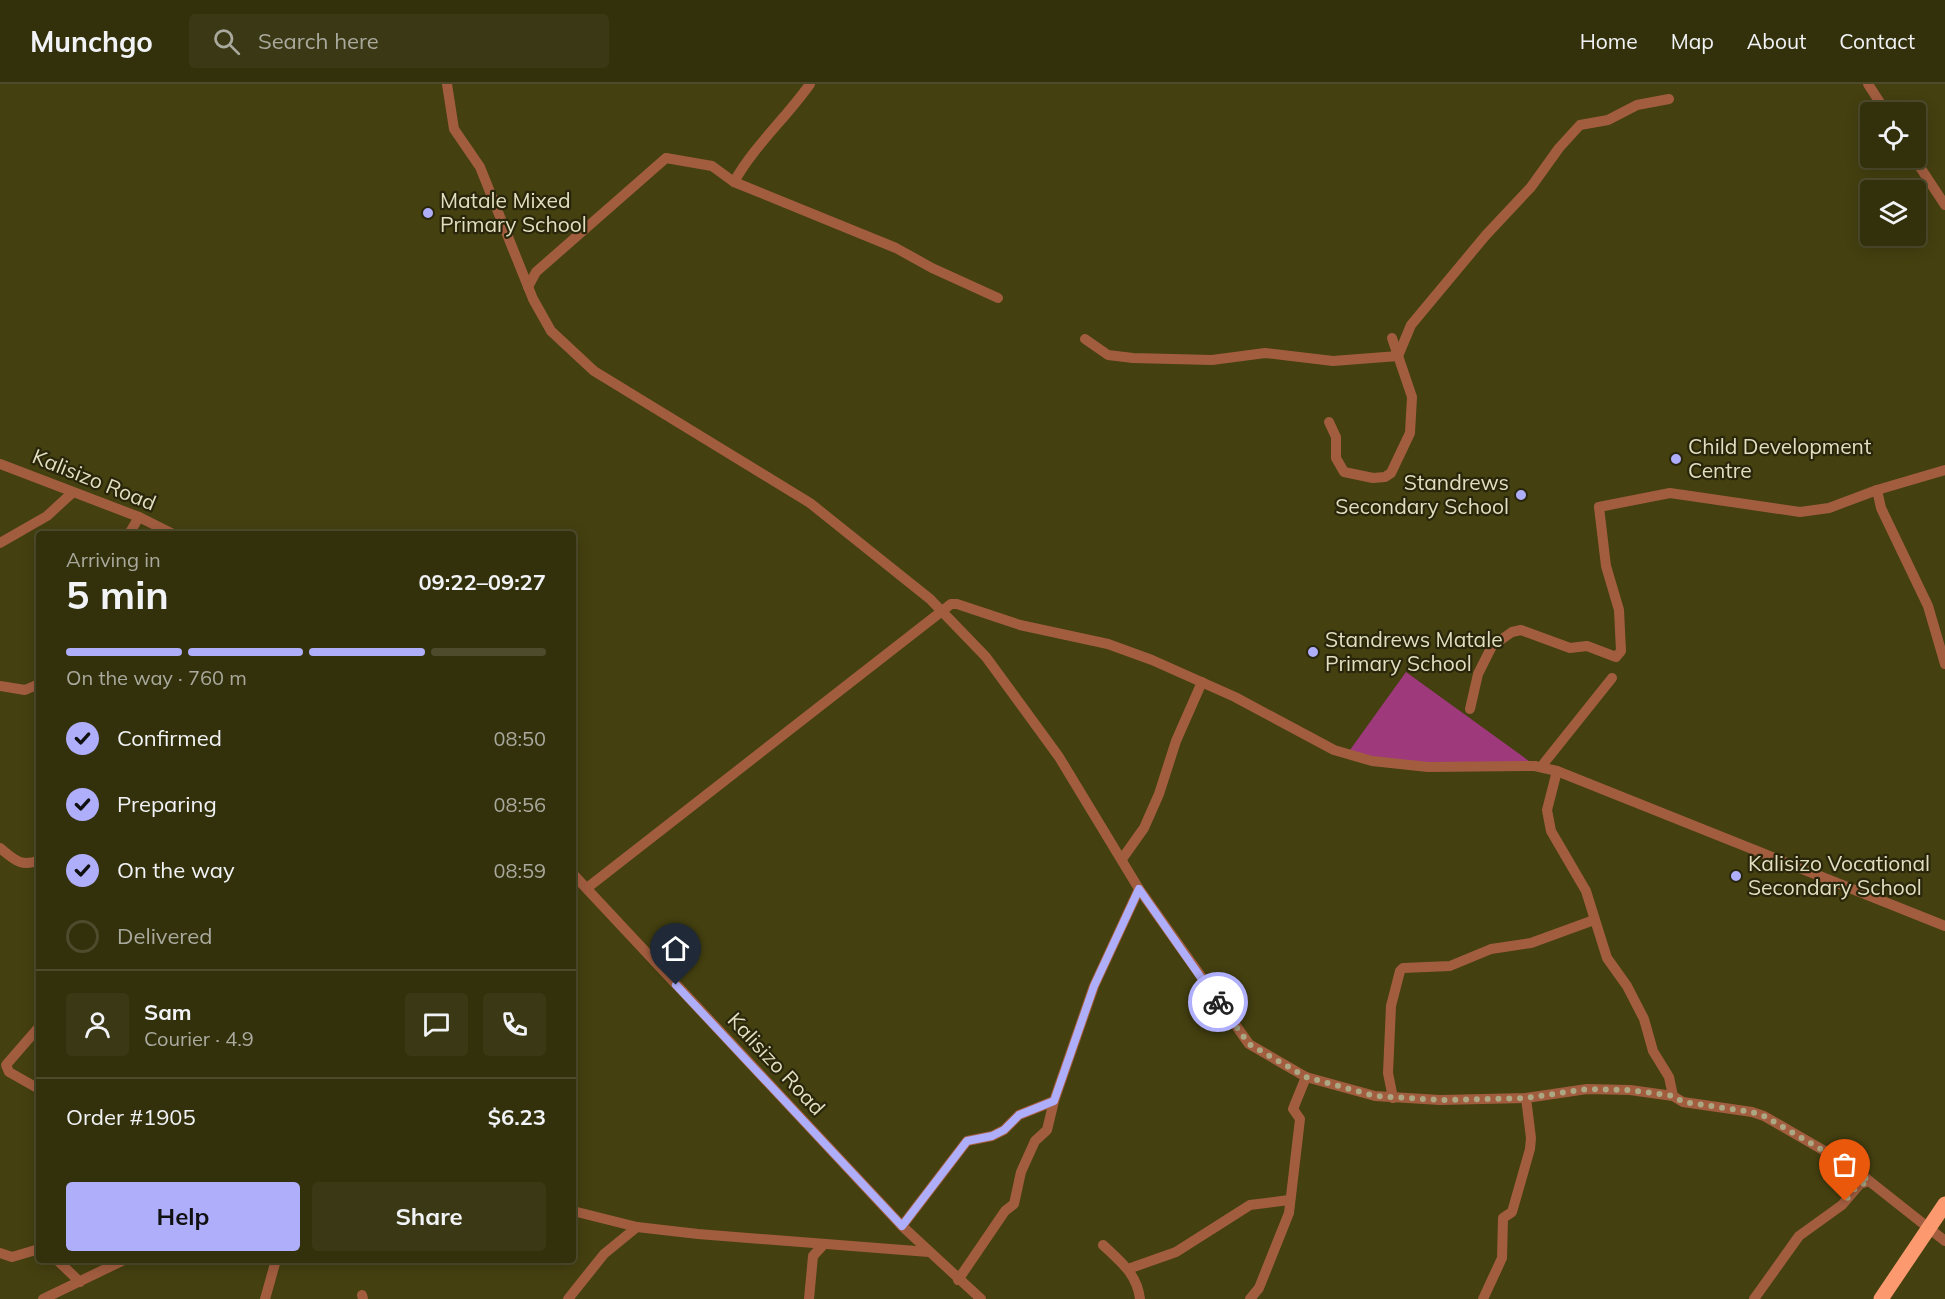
<!DOCTYPE html>
<html lang="en">
<head>
<meta charset="utf-8">
<style>
  :root { --surface:#33300c; --page:#3b3815; --text:#f1f3f6; --muted:#a9a99d; --line:#4e4b2d; --accent:#afaefa }
  body { margin:0; font-family:Mulish,sans-serif; background:var(--page); color:var(--text); height:100vh; display:flex; flex-direction:column; font-size:22px; white-space:nowrap }
  * { box-sizing:border-box; margin:0 }
  p { font-size:20px; color:var(--muted) }
  .icon { flex:none; width:33px; height:33px; fill:none; stroke:currentColor; stroke-width:2; stroke-linecap:round; stroke-linejoin:round }
  .map { position:relative; flex:1; overflow:hidden }
  .details { position:absolute; left:36px; top:447px; width:540px; height:732px; display:flex; flex-direction:column; background:var(--surface); border-radius:6px; box-shadow:0 3px 15px #0003,0 0 0 2px var(--line) }
  .details>* { flex:none }
  .controls { position:absolute; left:1860px; top:18px; display:grid; gap:12px }
  .controls a { display:grid; place-items:center; width:66px; height:66px; border-radius:6px; background:var(--surface); box-shadow:0 3px 15px #0003,0 0 0 2px var(--line); font-size:30px }
  .pin { position:absolute; display:grid; place-items:center; width:51px; height:51px; color:#fff; margin:-62px -26px; border-radius:50% 50% 50% 0; rotate:-45deg; box-shadow:0 0 6px #0007 }
  .pin .icon { rotate:45deg }
  .courier { position:absolute; display:grid; place-items:center; width:60px; height:60px; margin:-30px; border:4px solid #afaefa; border-radius:50%; background:#fff; color:#222; box-shadow:0 2px 8px #0007 }
  .overview em { font-style:normal; font-weight:700 }
  .overview div { display:flex; flex-direction:column-reverse }
  .overview { display:flex; align-items:center; justify-content:space-between; height:102px; padding:0 30px }
  h1 { font-size:39px; font-weight:700; line-height:45px }
  .bar { display:grid; grid-template-columns:repeat(4,1fr); gap:9px 6px; align-content:center; height:72px; padding:0 30px }
  .bar i { height:8px; border-radius:4px; background:var(--line) }
  .bar .on { background:var(--accent) }
  .bar p { grid-column:span 4 }
  .line { display:flex; align-items:center; gap:15px; padding:0 30px; border-top:2px solid var(--line) }
  .line div { flex:1 }
  .round { display:grid; place-items:center; flex:none; width:63px; height:63px; border-radius:6px; background:var(--page) }
  ol { padding:0 30px; list-style:none }
  li { display:flex; align-items:center; gap:18px; height:66px }
  li p { margin-inline-start:auto }
  li .icon { padding:6px; border-radius:50%; background:var(--accent); color:#111; stroke-width:4 }
  li:last-child { color:var(--muted) }
  li i { width:33px; height:33px; border:3px solid var(--line); border-radius:50% }
  .primary-button { display:flex; gap:12px; margin-top:auto; padding:12px 30px }
  .primary-button a { flex:1; height:69px; border-radius:6px; background:var(--accent); color:#111; font-size:24px; font-weight:700; line-height:69px; text-align:center }
  .primary-button a+a { background:var(--page); color:var(--text) }
  header { display:flex; align-items:center; gap:36px; box-sizing:border-box; height:84px; padding:0 30px; background:var(--surface); border-bottom:2px solid var(--line) }
  header strong { font-size:28px }
  nav { display:flex; gap:33px; margin-inline-start:auto; font-size:21px }
  .search { width:420px; height:54px; background:var(--page); display:flex; align-items:center; gap:15px; box-sizing:border-box; padding:0 21px; border-radius:6px; color:var(--muted); font-size:22px }
  .map>svg:first-child { display:block }
</style>
</head>
<body>
<header>
<strong>Munchgo</strong>
<div class="search"><svg class="icon" aria-label="search" viewBox="0 0 24 24"><circle cx="10" cy="10" r="6"/><path d="M15 15l6 6"/></svg>Search here</div>
<nav><a>Home</a><a>Map</a><a>About</a><a>Contact</a></nav>
</header>
<div class="map">
<svg width="1945" height="1215" viewBox="0 0 1945 1215">
  <rect width="100%" height="100%" fill="#444010"/>
  <!-- green -->
  <path fill="#9e3a7b" d="M1406 588 1529 677 1527 680C1469 679 1404 685 1350 666Z"/>
  <g fill="none" stroke-linecap="round" stroke-linejoin="round">
    <!-- minor -->
    <g stroke="#a25d3f" stroke-width="10">
      <polyline points="447,0 454,45 480,83 533,215 551,247 594,287 810,419 930,515 986,573 1059,673 1139,805 1249,960 1306,993 1375,1012 1440,1016 1526,1014 1587,1005 1630,1006 1673,1012 1683,1018 1752,1028 1764,1032 1849,1081 1945,1157"/>
      <polyline points="1868,0 1886,28"/>
      <polyline points="1914,74 1945,121"/>
      <path d="M734 98C754 62 786 34 810 0"/>
      <polyline points="528,203 536,188 666,74 712,82 734,98 896,164 932,184 998,214"/>
      <polyline points="1085,255 1108,271 1133,274 1212,276 1265,269 1333,277 1398,272 1411,241 1486,151 1531,103 1559,64 1580,41 1608,36 1637,21 1669,15"/>
      <polyline points="1329,338 1336,353 1336,374 1344,388 1373,394 1385,393 1391,389 1410,349 1412,313 1392,254"/>
      <polyline points="0,380 139,433 173,450"/>
      <polyline points="1945,386 1877,406 1881,424 1928,522 1945,580"/>
      <polyline points="129,450 139,433"/>
      <polyline points="0,459 47,432 72,409"/>
      <polyline points="0,602 25,606 39,600"/>
      <polyline points="1470,625 1478,590 1492,562 1512,548 1521,546 1570,564 1587,562 1616,573 1621,567 1619,526 1606,482 1599,423 1670,409 1800,428 1829,424 1877,406"/>
      <polyline points="1544,679 1612,594"/>
      <polyline points="1557,687 1547,726 1551,747 1586,807 1607,874 1627,902 1644,935 1653,967 1669,993 1673,1012"/>
      <path d="M0 764C14 775 21 784 39 776"/>
      <polyline points="1122,775 1144,744 1159,710 1176,657 1202,598"/>
      <polyline points="573,790 902,1142 981,1215"/>
      <polyline points="587,804 951,520 957,520 1020,541 1108,560 1152,576 1235,613 1334,666 1372,677 1428,683 1535,682 1557,687 1945,842"/>
      <polyline points="39,943 6,981 9,988 39,1005"/>
      <polyline points="1393,1014 1388,989 1391,922 1400,887 1403,884 1450,882 1491,865 1531,859 1594,836"/>
      <polyline points="573,1127 637,1143 698,1150 929,1168"/>
      <polyline points="902,1142 967,1057 992,1052 1004,1046 1019,1031 1054,1017 1094,902 1139,805"/>
      <path d="M1103 1161C1121 1178 1137 1190 1140 1215"/>
      <polyline points="0,1169 12,1173 39,1165"/>
      <polyline points="57,1176 80,1198"/>
      <polyline points="1128,1185 1176,1168 1250,1121 1289,1116"/>
      <polyline points="958,1196 1005,1127 1014,1120 1021,1088 1035,1057 1047,1046 1054,1017"/>
      <polyline points="362,1211 363,1215"/>
      <polyline points="43,1215 124,1176"/>
      <polyline points="265,1215 276,1176"/>
      <polyline points="568,1215 604,1170 637,1143"/>
      <polyline points="809,1215 813,1172 824,1160"/>
      <polyline points="1250,1215 1259,1204 1289,1129 1300,1035 1293,1025 1306,993"/>
      <polyline points="1483,1215 1502,1174 1503,1134 1512,1128 1530,1065 1531,1054 1526,1014"/>
      <polyline points="1754,1215 1799,1152 1842,1121 1860,1100 1869,1097"/>
    </g>
    <!-- highway -->
    <polyline stroke="#fd996e" stroke-width="15" points="1881,1215 1945,1120"/>
  </g>
  <g fill="none" stroke-linecap="round" stroke-linejoin="round">
    <!-- done -->
    <polyline stroke="#aaa782" stroke-width="6" stroke-dasharray="0 10.8" points="1218,918 1249,960 1306,993 1375,1012 1440,1016 1526,1014 1587,1005 1630,1006 1673,1012 1683,1018 1752,1028 1764,1032 1848,1081 1869,1097 1856,1103 1845,1117"/>
    <!-- route -->
    <polyline stroke="#afaefa" stroke-width="8" points="676,901 902,1142 967,1057 992,1052 1004,1046 1019,1031 1054,1017 1094,902 1139,805 1218,918"/>
  </g>
  <!-- markers -->
  <g fill="#afaefa" stroke="#29260c" stroke-width="2">
    <circle cx="428" cy="129" r="6"/>
    <circle cx="1676" cy="375" r="6"/>
    <circle cx="1521" cy="411" r="6"/>
    <circle cx="1313" cy="568" r="6"/>
    <circle cx="1736" cy="792" r="6"/>
  </g>
  <g text-anchor="middle" stroke-width="4.5" stroke-linejoin="round" paint-order="stroke">
    <!-- poi labels -->
    <g font-size="21" fill="#e1dfbf" stroke="#29260c" text-anchor="start">
      <text x="440" y="124">Matale Mixed<tspan x="440" dy="24">Primary School</tspan></text>
      <text x="1688" y="370">Child Development<tspan x="1688" dy="24">Centre</tspan></text>
      <text x="1509" y="406" text-anchor="end">Standrews<tspan x="1509" dy="24">Secondary School</tspan></text>
      <text x="1325" y="563">Standrews Matale<tspan x="1325" dy="24">Primary School</tspan></text>
      <text x="1748" y="787">Kalisizo Vocational<tspan x="1748" dy="24">Secondary School</tspan></text>
    </g>
    <!-- street labels -->
    <g font-size="21" fill="#e1dfbf" stroke="#29260c">
      <text transform="translate(94 396) rotate(22)" y="7">Kalisizo Road</text>
      <text transform="translate(776 980) rotate(47)" y="7">Kalisizo Road</text>
    </g>
  </g>
</svg>
<div class="controls">
<a><svg class="icon" aria-label="locate" viewBox="0 0 24 24"><circle cx="12" cy="12" r="6"/><path d="M12 2v4M12 18v4M2 12h4M18 12h4"/></svg></a>
<a><svg class="icon" aria-label="layers" viewBox="0 0 24 24"><path d="M12 4l9 5-9 5-9-5zM3 14l9 5 9-5"/></svg></a>
</div>
<div class="pin" style="left:1845px;top:1117px;background:#ea580c"><svg class="icon" aria-label="bag" viewBox="0 0 24 24"><path d="M5 8h14l-1 12H6zM9 8a3 3 0 0 1 6 0"/></svg></div>
<div class="pin" style="left:676px;top:901px;background:#1f2937"><svg class="icon" aria-label="home" viewBox="0 0 24 24"><path d="M3 11l9-7 9 7M6 9v11h12V9"/></svg></div>
<div class="courier" style="left:1218px;top:918px"><svg class="icon" aria-label="bike" viewBox="0 0 24 24"><circle cx="6" cy="16" r="4"/><circle cx="18" cy="16" r="4"/><path d="M6 16l4-8h5l3 8M10 8l3 8H6M13 5h3"/></svg></div>
<section class="details">
<div class="overview"><div><h1>5 min</h1><p>Arriving in</p></div><em>09:22–09:27</em></div>
<div class="bar"><i class="on"></i><i class="on"></i><i class="on"></i><i></i><p>On the way · 760 m</p></div>
<ol>
<li><svg class="icon" aria-label="check" viewBox="0 0 24 24"><path d="M5 12l5 5 9-10"/></svg>Confirmed<p>08:50</p></li>
<li><svg class="icon" aria-label="check" viewBox="0 0 24 24"><path d="M5 12l5 5 9-10"/></svg>Preparing<p>08:56</p></li>
<li><svg class="icon" aria-label="check" viewBox="0 0 24 24"><path d="M5 12l5 5 9-10"/></svg>On the way<p>08:59</p></li>
<li><i></i>Delivered</li>
</ol>
<div class="line" style="height:108px"><a class="round"><svg class="icon" aria-label="person" viewBox="0 0 24 24"><circle cx="12" cy="8" r="4"/><path d="M4 21q1-7 8-7t8 7"/></svg></a><div><b>Sam</b><p>Courier · 4.9</p></div><a class="round"><svg class="icon" aria-label="chat" viewBox="0 0 24 24"><path d="M4 5h16v11H9l-5 4z"/></svg></a><a class="round"><svg class="icon" aria-label="phone" viewBox="0 0 24 24"><path d="M5 4h4l2 5-3 2q2 4 5 5l2-3 5 2v4C11 20 4 13 5 4z"/></svg></a></div>
<div class="line" style="height:78px"><div>Order #1905</div><b>$6.23</b></div>
<div class="primary-button"><a>Help</a><a>Share</a></div>
</section>
</div>
</body>
</html>
